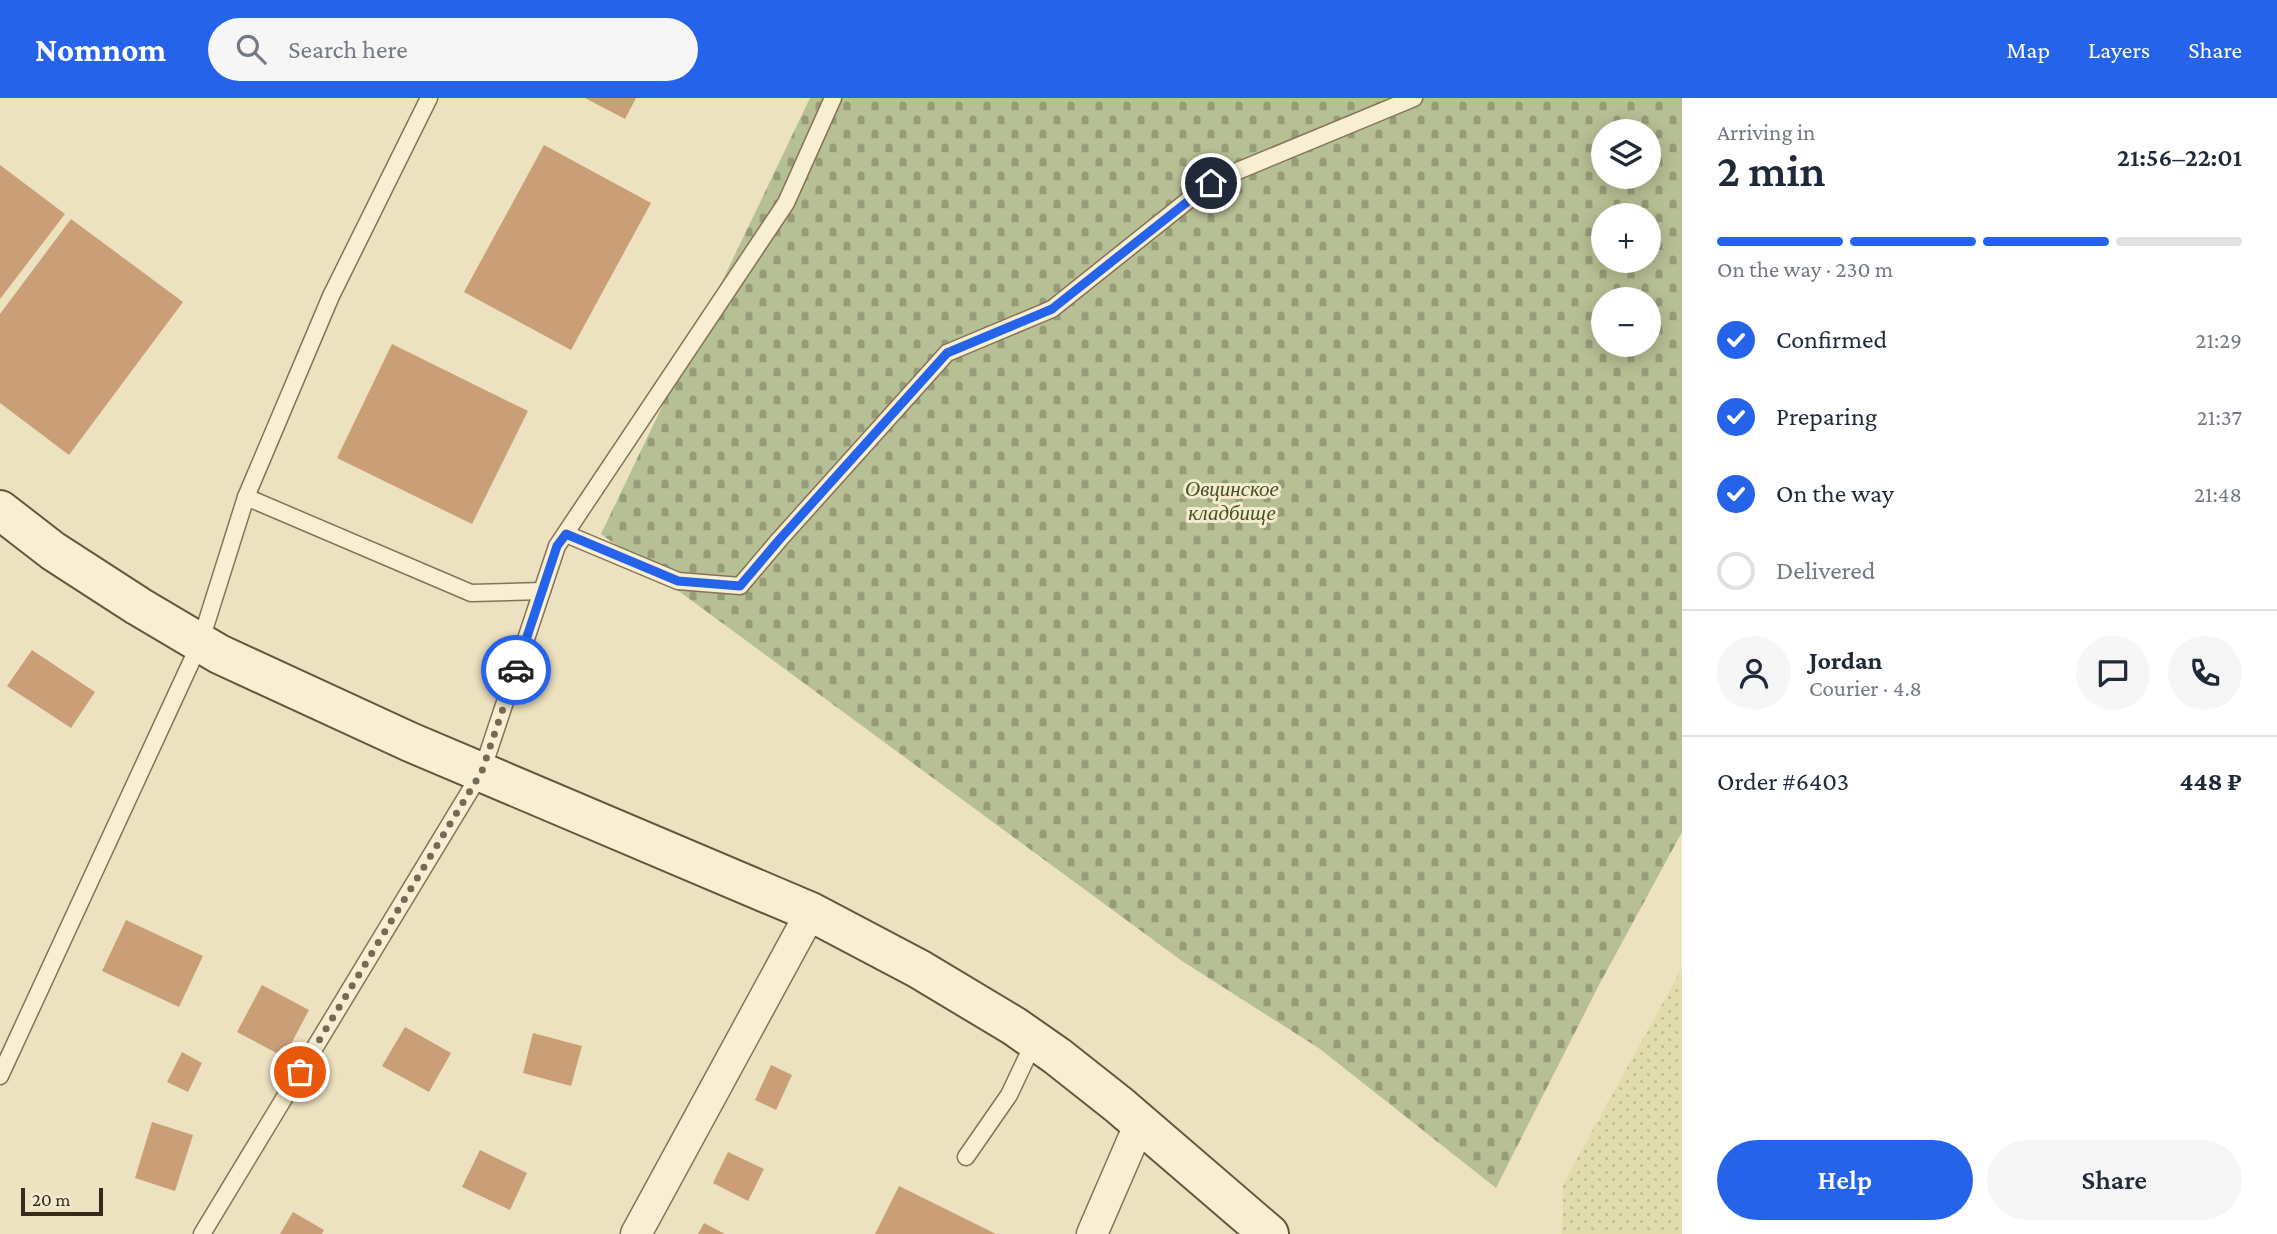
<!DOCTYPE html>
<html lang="en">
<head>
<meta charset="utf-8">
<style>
  :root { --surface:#fff; --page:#f6f6f7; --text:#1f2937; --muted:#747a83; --line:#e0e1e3; --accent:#2563eb }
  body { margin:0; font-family:"Crimson Pro",serif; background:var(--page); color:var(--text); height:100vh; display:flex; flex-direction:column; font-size:26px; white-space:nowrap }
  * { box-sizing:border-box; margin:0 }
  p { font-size:23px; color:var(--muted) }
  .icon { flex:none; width:38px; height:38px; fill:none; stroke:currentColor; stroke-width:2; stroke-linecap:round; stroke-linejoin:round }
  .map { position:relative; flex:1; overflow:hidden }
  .sheet { display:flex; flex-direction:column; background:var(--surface); width:595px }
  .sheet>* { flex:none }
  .buttons { position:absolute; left:1591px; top:21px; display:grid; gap:14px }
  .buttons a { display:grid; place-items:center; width:70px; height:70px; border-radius:50%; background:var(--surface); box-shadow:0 4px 18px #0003; font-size:35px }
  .scale { position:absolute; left:21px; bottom:18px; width:82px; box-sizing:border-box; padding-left:7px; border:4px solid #352a1d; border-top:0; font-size:19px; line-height:24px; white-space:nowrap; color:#352a1d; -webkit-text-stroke:5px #f4ebcf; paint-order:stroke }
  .pin { position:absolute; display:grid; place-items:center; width:60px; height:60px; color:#fff; margin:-30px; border:4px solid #fff; border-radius:50%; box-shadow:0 2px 7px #0007 }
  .courier { position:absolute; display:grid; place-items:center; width:70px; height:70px; margin:-35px; border:5px solid #2563eb; border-radius:50%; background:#fff; color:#222; box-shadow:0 2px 9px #0007 }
  .headline em { font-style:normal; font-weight:600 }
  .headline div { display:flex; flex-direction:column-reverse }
  .headline { display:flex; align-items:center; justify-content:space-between; height:119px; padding:0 35px }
  h1 { font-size:46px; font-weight:600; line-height:52px }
  .bar { display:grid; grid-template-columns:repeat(4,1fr); gap:10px 7px; align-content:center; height:84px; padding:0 35px }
  .bar i { height:9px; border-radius:5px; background:var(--line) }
  .bar .selected { background:var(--accent) }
  .bar p { grid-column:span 4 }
  .line { display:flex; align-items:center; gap:18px; padding:0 35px; border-top:2px solid var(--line) }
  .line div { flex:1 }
  .round { display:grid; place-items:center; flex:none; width:74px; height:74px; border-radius:37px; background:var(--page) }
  ol { padding:0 35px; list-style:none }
  li { display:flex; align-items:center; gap:21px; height:77px }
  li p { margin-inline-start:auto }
  li .icon { padding:7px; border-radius:50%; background:var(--accent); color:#fff; stroke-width:4 }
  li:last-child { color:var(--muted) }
  li i { width:38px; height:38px; border:4px solid var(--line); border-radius:50% }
  .cta { display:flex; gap:14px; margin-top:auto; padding:14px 35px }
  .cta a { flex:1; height:80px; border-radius:42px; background:var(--accent); color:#fff; font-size:28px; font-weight:600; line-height:80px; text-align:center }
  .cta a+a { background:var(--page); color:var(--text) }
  header { display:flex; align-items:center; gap:42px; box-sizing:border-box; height:98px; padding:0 35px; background:var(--accent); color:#fff }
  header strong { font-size:33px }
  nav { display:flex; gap:38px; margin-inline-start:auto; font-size:24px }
  .search { width:490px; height:63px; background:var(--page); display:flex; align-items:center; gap:18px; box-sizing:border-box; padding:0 24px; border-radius:38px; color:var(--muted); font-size:26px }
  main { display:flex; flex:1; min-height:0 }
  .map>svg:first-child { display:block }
</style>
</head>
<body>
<header>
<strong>Nomnom</strong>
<div class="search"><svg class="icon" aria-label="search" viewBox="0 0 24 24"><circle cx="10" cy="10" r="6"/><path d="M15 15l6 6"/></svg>Search here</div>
<nav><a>Map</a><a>Layers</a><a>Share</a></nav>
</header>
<main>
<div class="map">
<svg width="1682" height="1136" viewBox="0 0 1682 1136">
  <defs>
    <pattern id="farmland-dots" width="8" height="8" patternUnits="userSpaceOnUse" patternTransform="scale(1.75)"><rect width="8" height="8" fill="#e2dcad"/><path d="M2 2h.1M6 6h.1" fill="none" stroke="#c2bd94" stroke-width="1.8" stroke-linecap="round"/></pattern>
    <pattern id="cemetery-stones" width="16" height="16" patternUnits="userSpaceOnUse" patternTransform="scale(1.75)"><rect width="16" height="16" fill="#b7bf94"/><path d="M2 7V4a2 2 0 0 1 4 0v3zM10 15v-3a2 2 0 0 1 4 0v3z" fill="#969b78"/></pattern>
  </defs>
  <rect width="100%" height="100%" fill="#ede2c0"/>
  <!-- farmland -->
  <polygon fill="url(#farmland-dots)" points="1682,870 1682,1136 1562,1136 1563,1086"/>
  <!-- cemetery -->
  <path fill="url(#cemetery-stones)" fill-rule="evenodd" d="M810 0H1682V734L1599 887 1496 1090 1320 951 1182 863 601 436ZM1603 33H1648V79H1603ZM1603 117H1648V163H1603ZM1603 201H1648V247H1603Z"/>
  <!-- building -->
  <g fill="#ca9e76">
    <polygon points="585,0 636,0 625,21"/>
    <polygon points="544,47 651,105 571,252 464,194"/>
    <polygon points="0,67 65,116 0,201"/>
    <polygon points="71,121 183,204 69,357 0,305 0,216"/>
    <polygon points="392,246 528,313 472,426 337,360"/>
    <polygon points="32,552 95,594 71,630 7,588"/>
    <polygon points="126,822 203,858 179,909 102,873"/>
    <polygon points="262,887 309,912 284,959 237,934"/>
    <polygon points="405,929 451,955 429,994 382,968"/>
    <polygon points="533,935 582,948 571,988 523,975"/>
    <polygon points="182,954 202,965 188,994 167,984"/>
    <polygon points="771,967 792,977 776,1012 755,1002"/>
    <polygon points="152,1024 193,1037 175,1093 135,1080"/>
    <polygon points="480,1052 527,1075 510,1112 462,1089"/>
    <polygon points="728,1054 764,1071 748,1103 713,1085"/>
    <polygon points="899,1088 996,1136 875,1136"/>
    <polygon points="293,1114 324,1132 322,1136 280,1136"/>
    <polygon points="704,1125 725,1136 698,1136"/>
  </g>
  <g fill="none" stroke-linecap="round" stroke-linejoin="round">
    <defs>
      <g id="service">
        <polyline points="246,399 471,495 542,493"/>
        <polyline points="566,436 678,483 740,488 779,442 947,255 1052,211 1211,84 1414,0"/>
        <polyline points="0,978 200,545 246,399 331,198 429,0"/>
        <polyline points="966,1059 1009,997 1035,942"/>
        <polyline points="202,1136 482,673 557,448 786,105 833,0"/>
      </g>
      <g id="minor">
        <polyline points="636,1136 811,814"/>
        <polyline points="1092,1136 1140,1025"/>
      </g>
      <polyline id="secondary" points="0,412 53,453 138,508 219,556 410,644 811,814 919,871 1014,928 1057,958 1119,1007 1269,1136"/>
    </defs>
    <!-- service casing -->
    <use href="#service" stroke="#857258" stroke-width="19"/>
    <!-- minor casing -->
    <use href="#minor" stroke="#857258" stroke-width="33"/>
    <!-- secondary casing -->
    <use href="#secondary" stroke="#67543c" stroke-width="42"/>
    <!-- service -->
    <use href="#service" stroke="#f8efd3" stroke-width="16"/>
    <!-- minor -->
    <use href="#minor" stroke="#f8efd3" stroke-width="30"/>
    <!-- secondary -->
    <use href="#secondary" stroke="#f8efd3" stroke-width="38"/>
  </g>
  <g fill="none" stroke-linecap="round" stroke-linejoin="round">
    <!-- done -->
    <polyline stroke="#756a56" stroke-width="7" stroke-dasharray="0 12.6" points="300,974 482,673 516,572"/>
    <!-- route -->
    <polyline stroke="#2563eb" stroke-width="9" points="516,572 557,448 566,436 678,483 740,488 779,442 947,255 1052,211 1211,85"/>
  </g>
  <g text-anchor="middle" stroke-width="6" stroke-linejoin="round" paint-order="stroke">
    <!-- park labels -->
    <g font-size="21" font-style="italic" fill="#435124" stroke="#f4ebcf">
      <text x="1232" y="398">Овцинское<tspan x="1232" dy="24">кладбище</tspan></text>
    </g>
  </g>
</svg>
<div class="buttons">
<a><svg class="icon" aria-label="layers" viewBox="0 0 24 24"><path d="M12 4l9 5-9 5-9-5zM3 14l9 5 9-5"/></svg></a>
<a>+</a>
<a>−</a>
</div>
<div class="scale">20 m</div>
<div class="pin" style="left:300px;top:974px;background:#ea580c"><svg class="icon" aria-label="bag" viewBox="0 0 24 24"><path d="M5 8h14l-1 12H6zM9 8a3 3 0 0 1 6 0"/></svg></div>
<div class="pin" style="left:1211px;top:85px;background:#1f2937"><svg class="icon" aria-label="home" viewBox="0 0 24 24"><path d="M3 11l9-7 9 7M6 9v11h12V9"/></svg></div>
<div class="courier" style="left:516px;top:572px"><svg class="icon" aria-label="car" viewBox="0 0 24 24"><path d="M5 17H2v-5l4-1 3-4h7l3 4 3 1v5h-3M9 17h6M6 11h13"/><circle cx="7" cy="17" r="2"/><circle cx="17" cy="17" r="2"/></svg></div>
</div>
<section class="sheet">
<div class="headline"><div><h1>2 min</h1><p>Arriving in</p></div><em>21:56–22:01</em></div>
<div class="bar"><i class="selected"></i><i class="selected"></i><i class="selected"></i><i></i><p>On the way · 230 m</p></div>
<ol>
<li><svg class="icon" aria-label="check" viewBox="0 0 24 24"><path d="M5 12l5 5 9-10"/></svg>Confirmed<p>21:29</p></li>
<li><svg class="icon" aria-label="check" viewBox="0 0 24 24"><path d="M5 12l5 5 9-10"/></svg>Preparing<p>21:37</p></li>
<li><svg class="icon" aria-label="check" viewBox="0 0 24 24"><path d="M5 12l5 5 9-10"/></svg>On the way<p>21:48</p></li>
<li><i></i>Delivered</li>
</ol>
<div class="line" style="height:126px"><a class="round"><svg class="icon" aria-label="person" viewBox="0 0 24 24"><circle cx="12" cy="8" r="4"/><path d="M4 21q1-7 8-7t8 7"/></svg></a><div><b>Jordan</b><p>Courier · 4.8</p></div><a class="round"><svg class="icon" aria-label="chat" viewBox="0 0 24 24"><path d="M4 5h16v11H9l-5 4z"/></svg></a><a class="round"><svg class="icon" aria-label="phone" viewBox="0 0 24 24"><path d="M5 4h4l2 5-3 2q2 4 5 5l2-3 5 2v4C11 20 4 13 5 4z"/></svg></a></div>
<div class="line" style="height:91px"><div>Order #6403</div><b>448 ₽</b></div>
<div class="cta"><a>Help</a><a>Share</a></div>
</section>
</main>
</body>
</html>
